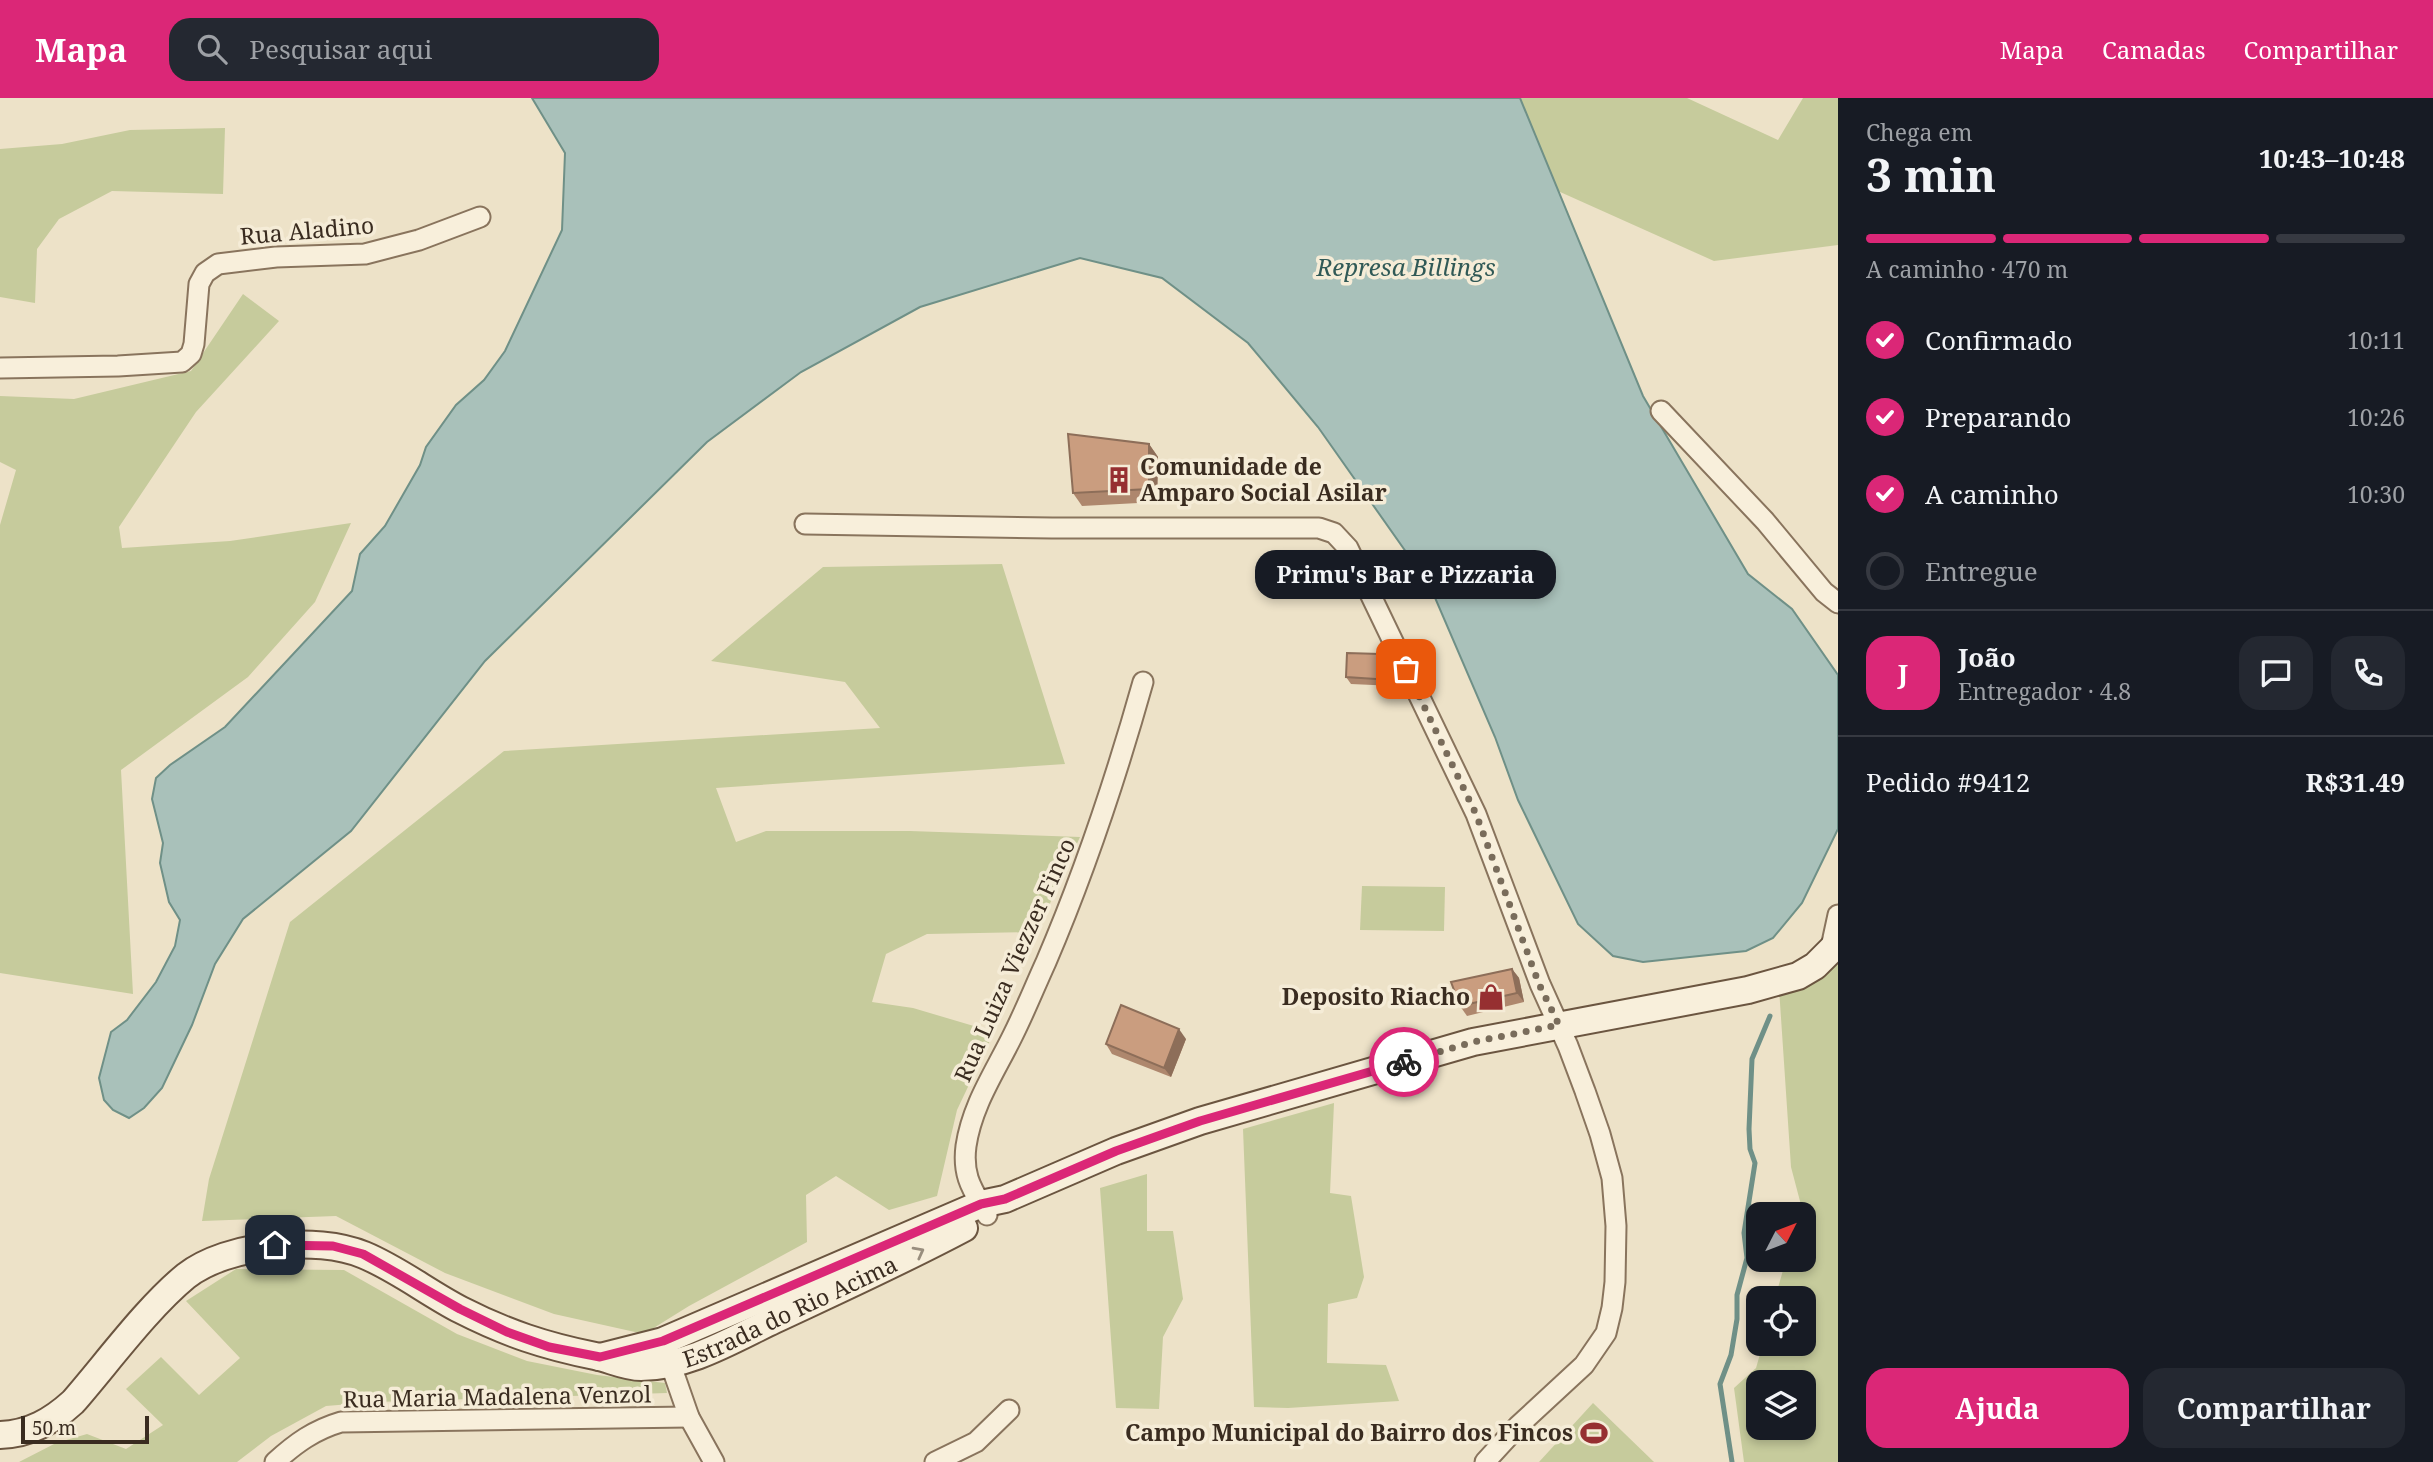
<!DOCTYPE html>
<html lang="pt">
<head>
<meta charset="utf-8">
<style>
  :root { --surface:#171b24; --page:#242831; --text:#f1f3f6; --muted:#9ea1a6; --line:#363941; --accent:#db2777 }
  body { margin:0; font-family:"Noto Serif",serif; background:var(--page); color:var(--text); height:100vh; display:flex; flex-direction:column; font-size:26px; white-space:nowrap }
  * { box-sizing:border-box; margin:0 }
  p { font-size:23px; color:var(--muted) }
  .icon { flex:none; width:38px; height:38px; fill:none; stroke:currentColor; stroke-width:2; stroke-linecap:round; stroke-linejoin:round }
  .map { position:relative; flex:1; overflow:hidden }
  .drawer { display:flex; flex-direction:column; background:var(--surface); width:595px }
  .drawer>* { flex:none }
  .needle { width:46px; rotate:48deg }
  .fabs { position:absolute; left:1746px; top:1104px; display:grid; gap:14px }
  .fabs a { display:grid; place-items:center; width:70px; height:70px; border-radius:14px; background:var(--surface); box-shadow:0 4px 10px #0003; font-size:35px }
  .scale { position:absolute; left:21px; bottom:18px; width:128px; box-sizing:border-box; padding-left:7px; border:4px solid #3a2c20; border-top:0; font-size:19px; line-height:24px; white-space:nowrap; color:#3a2c20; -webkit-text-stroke:5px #f5ecd7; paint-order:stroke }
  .pin { position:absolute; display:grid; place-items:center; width:60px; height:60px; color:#fff; margin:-30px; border-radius:14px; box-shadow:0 4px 10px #0006 }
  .courier { position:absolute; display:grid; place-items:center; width:70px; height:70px; margin:-35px; border:5px solid #db2777; border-radius:50%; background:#fff; color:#222; box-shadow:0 2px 9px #0007 }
  .bubble { position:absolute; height:49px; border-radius:21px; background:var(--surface); box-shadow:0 4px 10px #0003; font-size:23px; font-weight:700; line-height:49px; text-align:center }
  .headline em { font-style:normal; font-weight:700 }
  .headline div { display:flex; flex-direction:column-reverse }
  .headline { display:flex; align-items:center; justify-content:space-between; height:119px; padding:0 28px }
  h1 { font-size:46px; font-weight:700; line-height:52px }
  .bar { display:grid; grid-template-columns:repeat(4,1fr); gap:10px 7px; align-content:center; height:84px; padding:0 28px }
  .bar i { height:9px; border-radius:5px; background:var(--line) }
  .bar .on { background:var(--accent) }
  .bar p { grid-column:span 4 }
  .line { display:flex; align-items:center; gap:18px; padding:0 28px; border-top:2px solid var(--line) }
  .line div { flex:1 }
  .round { display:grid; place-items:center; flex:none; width:74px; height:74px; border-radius:21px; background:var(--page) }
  ol { padding:0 28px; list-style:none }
  li { display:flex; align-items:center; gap:21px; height:77px }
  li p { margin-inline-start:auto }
  li .icon { padding:7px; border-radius:50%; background:var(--accent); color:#fff; stroke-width:4 }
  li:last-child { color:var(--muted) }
  li i { width:38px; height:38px; border:4px solid var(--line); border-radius:50% }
  .button { display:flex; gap:14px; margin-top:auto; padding:14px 28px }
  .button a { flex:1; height:80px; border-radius:21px; background:var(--accent); color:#fff; font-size:28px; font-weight:700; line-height:80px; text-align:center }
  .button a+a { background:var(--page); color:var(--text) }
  header { display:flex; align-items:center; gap:42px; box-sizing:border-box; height:98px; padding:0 35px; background:var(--accent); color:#fff }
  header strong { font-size:33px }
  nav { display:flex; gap:38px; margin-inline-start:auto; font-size:24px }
  .search { width:490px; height:63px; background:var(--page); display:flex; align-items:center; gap:18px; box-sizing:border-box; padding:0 24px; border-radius:21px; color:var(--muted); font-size:26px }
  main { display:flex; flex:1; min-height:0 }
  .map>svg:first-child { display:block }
</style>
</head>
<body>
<header>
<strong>Mapa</strong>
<div class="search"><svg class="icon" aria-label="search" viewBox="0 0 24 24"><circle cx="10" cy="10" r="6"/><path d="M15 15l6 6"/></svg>Pesquisar aqui</div>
<nav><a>Mapa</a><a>Camadas</a><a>Compartilhar</a></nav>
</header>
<main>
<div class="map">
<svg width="1838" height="1364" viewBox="0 0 1838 1364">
  <rect width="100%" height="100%" fill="#ede2c8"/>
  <!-- green -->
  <g fill="#c6cb9c" fill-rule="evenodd">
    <polygon points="1517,0 1687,0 1778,42 1803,0 1838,0 1838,147 1714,163 1549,89"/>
    <polygon points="225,30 223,96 112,93 59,121 37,151 35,205 0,199 0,51 62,46 130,32"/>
    <polygon points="243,196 279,223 196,314 119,429 122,450 230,443 351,425 315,504 248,579 121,672 133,896 0,875 0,427 16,372 0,364 0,298 74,301 191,273"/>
    <polygon points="1002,466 1065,666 716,690 736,744 766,733 910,733 1080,739 1037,834 927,836 886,856 872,904 913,910 994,934 957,1012 937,1098 889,1112 836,1078 806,1097 807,1144 689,1208 644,1236 554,1216 445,1175 336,1118 202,1123 209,1081 290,824 504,653 880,630 845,584 711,563 823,469"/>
    <polygon points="1362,788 1445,789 1444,833 1360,832"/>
    <path d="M1838 857V1364H1744L1734 1290 1756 1270 1763 1246H1804V1200H1775L1786 1162H1804V1116H1798L1801 1107 1791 1069 1779 890ZM1759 1284H1804V1330H1759Z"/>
    <polygon points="1334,1005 1330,1095 1351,1098 1364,1179 1357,1200 1328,1206 1327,1265 1386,1267 1399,1303 1288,1310 1254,1309 1243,1031"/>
    <polygon points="1147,1076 1147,1133 1173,1133 1183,1201 1163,1239 1159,1311 1116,1310 1100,1090"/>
    <polygon points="236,1171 344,1172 457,1236 527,1263 597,1277 665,1285 667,1295 375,1304 326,1308 271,1338 237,1364 19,1364 56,1345 87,1336 126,1351 163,1327 126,1291 161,1259 199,1297 240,1260 186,1203"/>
    <polygon points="1593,1305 1654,1364 1539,1364"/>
  </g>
  <!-- water -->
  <polygon fill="#a9c1ba" stroke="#6f9087" stroke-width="2" points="532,0 1520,0 1643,298 1748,476 1792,511 1838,577 1838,731 1802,805 1773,840 1746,853 1643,864 1613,858 1578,826 1518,702 1495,639 1430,488 1318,329 1248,245 1162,180 1080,160 920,209 801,274 707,344 485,563 351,733 243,821 215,866 192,927 162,990 144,1010 129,1020 113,1012 104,1002 99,980 111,934 127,922 156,884 175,848 180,822 169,804 160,765 163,745 152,701 156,680 170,667 225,629 352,493 360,456 385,428 420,367 426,349 456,307 484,282 505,253 562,132 565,55"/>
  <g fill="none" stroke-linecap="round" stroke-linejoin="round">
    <!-- stream -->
    <polyline stroke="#6f9087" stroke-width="5" points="1732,1364 1720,1286 1731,1257 1737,1221 1737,1197 1747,1160 1744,1135 1755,1065 1750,1051 1749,1031 1752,961 1770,918"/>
    <defs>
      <g id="minor">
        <polyline points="0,270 118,268 182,264 191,256 194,246 199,186 205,175 218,166 276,159 365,156 419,142 480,119"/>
        <polyline points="1661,313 1765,423 1824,494 1838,505"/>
        <polyline points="805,426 1052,430 1319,430 1334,435 1348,450 1476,716 1540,886 1568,948 1585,993 1600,1036 1612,1080 1616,1128 1615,1184 1612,1210 1606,1235 1584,1267 1518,1328 1485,1364"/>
        <polyline points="1830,854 1838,817"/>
        <path d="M987 1117C973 1092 962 1079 966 1048 972 1007 995 974 1013 937 1025 913 1035 888 1046 864 1085 773 1116 680 1143 584"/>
        <polyline points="666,1253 689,1319 714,1364"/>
        <path d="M275 1364C296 1345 314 1332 341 1324L689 1319"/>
        <polyline points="935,1364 976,1344 1009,1312"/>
      </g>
      <g id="secondary">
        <polyline points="600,1259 663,1243 981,1106 1005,1101 1116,1053 1200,1023 1473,944 1748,892 1798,878 1815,868 1838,845"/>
        <path id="s1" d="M0 1337C30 1336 52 1323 73 1304 107 1265 147 1210 186 1178 227 1146 317 1137 364 1157 398 1171 428 1195 461 1212 506 1235 545 1248 595 1258 610 1261 625 1269 641 1269 688 1269 732 1242 774 1222 838 1192 902 1163 964 1130"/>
      </g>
    </defs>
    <!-- minor casing -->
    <use href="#minor" stroke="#89745d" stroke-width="23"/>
    <!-- secondary casing -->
    <use href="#secondary" stroke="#6b5540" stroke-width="30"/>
    <!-- minor -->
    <use href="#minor" stroke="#f8efdb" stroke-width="19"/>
    <!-- secondary -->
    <use href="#secondary" stroke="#f8efdb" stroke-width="26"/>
  </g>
  <!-- wall -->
  <g fill="#ae876d">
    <polygon points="1149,346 1158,359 1157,404 1082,408 1073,395"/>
    <polygon points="1380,556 1384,562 1395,588 1351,586 1346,579"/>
    <polygon points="1512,871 1519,880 1524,904 1467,918 1460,908"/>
    <polygon points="1186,941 1171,979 1112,956 1106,946"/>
  </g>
  <!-- shaded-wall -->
  <g fill="#8d6e59">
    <polygon points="1149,346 1158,359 1157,404 1149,391"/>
    <polygon points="1380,556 1384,562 1395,588 1391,582"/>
    <polygon points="1512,871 1519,880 1524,904 1517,895"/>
    <polygon points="1179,931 1186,941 1171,979 1164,970"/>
  </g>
  <!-- building -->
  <g fill="#ca9d7f" stroke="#8d6e59" stroke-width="2">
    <polygon points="1068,336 1149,346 1149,391 1073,395"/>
    <polygon points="1347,555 1380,556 1391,582 1346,579"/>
    <polygon points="1512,871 1517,895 1460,908 1451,884"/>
    <polygon points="1121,907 1179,931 1164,970 1106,946"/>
  </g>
  <!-- one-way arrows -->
  <defs><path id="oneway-chevron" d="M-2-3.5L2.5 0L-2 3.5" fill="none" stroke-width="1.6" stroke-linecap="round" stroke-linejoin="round" transform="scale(1.75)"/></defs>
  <use stroke="#998e7e" href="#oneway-chevron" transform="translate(919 1154) rotate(-28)"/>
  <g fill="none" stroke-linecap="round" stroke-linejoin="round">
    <!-- done -->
    <polyline stroke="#796c5b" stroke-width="7" stroke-dasharray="0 12.6" points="1404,964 1473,944 1559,927 1539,886 1476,716 1406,571"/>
    <!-- route -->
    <polyline stroke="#db2777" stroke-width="9" points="275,1147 333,1148 363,1156 460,1211 507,1234 549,1249 600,1259 663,1243 981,1106 1005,1101 1116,1053 1200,1023 1404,964"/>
  </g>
  <!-- icons -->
  <defs>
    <symbol id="building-bare" viewBox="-9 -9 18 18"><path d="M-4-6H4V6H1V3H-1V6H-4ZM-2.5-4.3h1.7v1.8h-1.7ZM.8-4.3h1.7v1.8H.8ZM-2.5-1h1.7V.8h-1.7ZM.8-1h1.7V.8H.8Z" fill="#962f31" stroke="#f5ecd7" stroke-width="2.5" paint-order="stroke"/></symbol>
    <symbol id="shop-bare" viewBox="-9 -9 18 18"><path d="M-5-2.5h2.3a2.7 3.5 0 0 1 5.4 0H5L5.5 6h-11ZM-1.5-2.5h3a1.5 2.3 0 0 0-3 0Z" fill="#962f31" stroke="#f5ecd7" stroke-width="2.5" paint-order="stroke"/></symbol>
    <symbol id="stadium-bare" viewBox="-9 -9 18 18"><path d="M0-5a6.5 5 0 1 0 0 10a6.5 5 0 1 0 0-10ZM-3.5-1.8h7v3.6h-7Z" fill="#962f31" stroke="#f5ecd7" stroke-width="2.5" paint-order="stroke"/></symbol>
  </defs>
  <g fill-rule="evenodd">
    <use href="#building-bare" x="1100" y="363" width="38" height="38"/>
    <use href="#shop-bare" x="1472" y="880" width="38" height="38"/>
    <use href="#stadium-bare" x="1575" y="1316" width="38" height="38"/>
  </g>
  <g text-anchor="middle" stroke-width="7" stroke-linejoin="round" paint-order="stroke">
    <!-- street labels -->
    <g font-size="23" fill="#3a2c20" stroke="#f5ecd7">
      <text transform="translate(307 133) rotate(-5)" y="8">Rua Aladino</text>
      <text transform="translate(1015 862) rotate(-66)" y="8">Rua Luiza Viezzer Finco</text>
      <text dy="8" stroke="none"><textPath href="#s1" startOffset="898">Estrada do Rio Acima</textPath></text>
      <text transform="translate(497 1299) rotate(-1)" y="8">Rua Maria Madalena Venzol</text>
    </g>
    <!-- poi labels -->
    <g font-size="23" font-weight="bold" fill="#3a2c20" stroke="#f5ecd7" text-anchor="end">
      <text x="1140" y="377" text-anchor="start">Comunidade de<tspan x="1140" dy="26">Amparo Social Asilar</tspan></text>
      <text x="1470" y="907">Deposito Riacho</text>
      <text x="1573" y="1343">Campo Municipal do Bairro dos Fincos</text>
    </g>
    <!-- water labels -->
    <g font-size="24" font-style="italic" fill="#305956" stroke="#f5ecd7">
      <text x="1406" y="178">Represa Billings</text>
    </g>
  </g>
</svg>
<div class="fabs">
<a><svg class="needle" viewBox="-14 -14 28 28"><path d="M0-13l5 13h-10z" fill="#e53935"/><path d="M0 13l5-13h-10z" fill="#9ea1a6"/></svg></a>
<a><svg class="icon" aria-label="locate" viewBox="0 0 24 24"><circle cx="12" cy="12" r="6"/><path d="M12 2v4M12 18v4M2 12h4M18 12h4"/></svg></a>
<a><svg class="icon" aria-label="layers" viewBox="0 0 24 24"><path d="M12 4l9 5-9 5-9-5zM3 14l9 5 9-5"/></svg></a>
</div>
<div class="scale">50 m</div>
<div class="pin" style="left:1406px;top:571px;background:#ea580c"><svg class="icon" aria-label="bag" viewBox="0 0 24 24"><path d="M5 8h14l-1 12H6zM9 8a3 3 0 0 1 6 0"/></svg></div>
<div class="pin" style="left:275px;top:1147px;background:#1f2937"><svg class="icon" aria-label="home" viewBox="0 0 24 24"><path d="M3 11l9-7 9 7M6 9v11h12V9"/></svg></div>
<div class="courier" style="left:1404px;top:964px"><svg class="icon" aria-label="bike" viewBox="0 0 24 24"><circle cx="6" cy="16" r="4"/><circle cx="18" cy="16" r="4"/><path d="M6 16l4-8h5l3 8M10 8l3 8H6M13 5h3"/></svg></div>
<div class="bubble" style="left:1255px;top:452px;width:301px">Primu's Bar e Pizzaria</div>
</div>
<section class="drawer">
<div class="headline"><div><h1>3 min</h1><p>Chega em</p></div><em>10:43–10:48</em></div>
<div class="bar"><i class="on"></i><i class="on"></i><i class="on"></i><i></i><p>A caminho · 470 m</p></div>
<ol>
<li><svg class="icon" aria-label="check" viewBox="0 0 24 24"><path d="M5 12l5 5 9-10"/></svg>Confirmado<p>10:11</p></li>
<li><svg class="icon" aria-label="check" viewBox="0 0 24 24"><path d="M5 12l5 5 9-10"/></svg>Preparando<p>10:26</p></li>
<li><svg class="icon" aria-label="check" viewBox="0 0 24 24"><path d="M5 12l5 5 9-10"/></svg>A caminho<p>10:30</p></li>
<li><i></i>Entregue</li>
</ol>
<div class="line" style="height:126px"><b class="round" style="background:var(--accent);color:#fff">J</b><div><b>João</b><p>Entregador · 4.8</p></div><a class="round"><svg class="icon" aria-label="chat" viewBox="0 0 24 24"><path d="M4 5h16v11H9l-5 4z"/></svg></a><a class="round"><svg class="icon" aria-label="phone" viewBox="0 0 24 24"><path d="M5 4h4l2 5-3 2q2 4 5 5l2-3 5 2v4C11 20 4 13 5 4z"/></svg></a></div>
<div class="line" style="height:91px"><div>Pedido #9412</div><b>R$31.49</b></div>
<div class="button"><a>Ajuda</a><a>Compartilhar</a></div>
</section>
</main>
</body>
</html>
